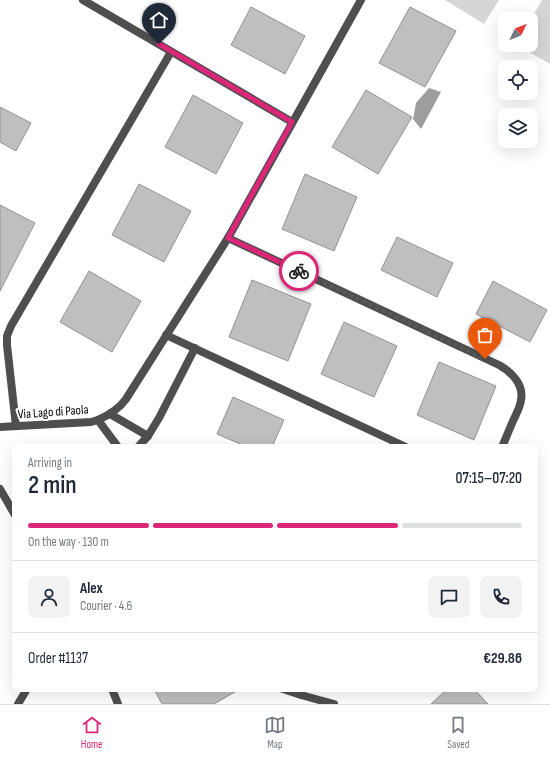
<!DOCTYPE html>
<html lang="en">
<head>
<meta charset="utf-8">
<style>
  :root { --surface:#fff; --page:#f2f2f3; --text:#1f2937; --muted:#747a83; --line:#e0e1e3; --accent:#db2777 }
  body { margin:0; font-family:"Sofia Sans Condensed",sans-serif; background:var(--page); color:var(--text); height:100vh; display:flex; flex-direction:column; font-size:15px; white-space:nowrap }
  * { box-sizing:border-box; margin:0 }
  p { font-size:13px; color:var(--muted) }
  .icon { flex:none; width:22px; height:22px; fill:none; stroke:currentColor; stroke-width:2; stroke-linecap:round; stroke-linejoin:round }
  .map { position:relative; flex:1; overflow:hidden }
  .panel { position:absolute; left:12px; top:444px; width:526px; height:248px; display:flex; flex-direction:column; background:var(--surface); border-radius:8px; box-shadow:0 4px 16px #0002 }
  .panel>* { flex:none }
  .needle { width:26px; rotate:47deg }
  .tools { position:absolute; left:498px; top:12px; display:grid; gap:8px }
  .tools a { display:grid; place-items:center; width:40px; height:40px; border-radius:8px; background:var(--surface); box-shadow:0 4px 16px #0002; font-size:20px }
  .pin { position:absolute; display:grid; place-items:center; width:34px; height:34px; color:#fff; margin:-41px -17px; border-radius:50% 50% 50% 0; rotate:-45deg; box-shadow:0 0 4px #0007 }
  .pin .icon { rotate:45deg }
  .courier { position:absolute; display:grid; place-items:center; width:40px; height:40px; margin:-20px; border:3px solid #db2777; border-radius:50%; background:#fff; color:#222; box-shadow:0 1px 5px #0007 }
  .headline em { font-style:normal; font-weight:600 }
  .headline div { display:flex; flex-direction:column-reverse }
  .headline { display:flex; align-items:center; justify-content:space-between; height:68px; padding:0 16px }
  h1 { font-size:26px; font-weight:600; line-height:30px }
  .bar { display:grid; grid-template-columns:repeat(4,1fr); gap:6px 4px; align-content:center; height:48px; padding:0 16px }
  .bar i { height:5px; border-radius:3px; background:var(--line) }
  .bar .current { background:var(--accent) }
  .bar p { grid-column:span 4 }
  .line { display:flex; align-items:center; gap:10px; padding:0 16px; border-top:1px solid var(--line) }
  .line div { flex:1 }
  .round { display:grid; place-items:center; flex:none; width:42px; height:42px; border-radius:8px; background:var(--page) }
  .tabs { display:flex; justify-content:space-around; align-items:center; height:56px; border-top:1px solid var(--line); background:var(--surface); font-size:11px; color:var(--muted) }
  .tabs a { display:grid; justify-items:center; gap:2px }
  .tabs .current { color:var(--accent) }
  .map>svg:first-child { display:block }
</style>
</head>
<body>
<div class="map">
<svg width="550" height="704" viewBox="0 0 550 704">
  <rect width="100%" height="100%" fill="#fff"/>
  <!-- green -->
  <g fill="#d6d6d6">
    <polygon points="445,0 499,0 484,24"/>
    <polygon points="542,0 550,0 550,64 517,45 531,45 531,19"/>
  </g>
  <!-- water -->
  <polygon fill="#9d9d9d" points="429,88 441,92 421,129 413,119 416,103"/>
  <!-- building -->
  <g fill="#bfbfbf" stroke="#939393">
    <polygon points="251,7 305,36 285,74 231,45"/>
    <polygon points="410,7 456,31 425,87 379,63"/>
    <polygon points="366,90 412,117 378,174 332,147"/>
    <polygon points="193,95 243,123 216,174 165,147"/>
    <polygon points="0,107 31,123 16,151 0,142"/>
    <polygon points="305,174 357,197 334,251 282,229"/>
    <polygon points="139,184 191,211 164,262 112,235"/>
    <polygon points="0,205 35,223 0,291"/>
    <polygon points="397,237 453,263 437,297 381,270"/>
    <polygon points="89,271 141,301 112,352 60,322"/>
    <polygon points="252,280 311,304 288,361 229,337"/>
    <polygon points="493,281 547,310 530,342 476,314"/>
    <polygon points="344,322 397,346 374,397 321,374"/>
    <polygon points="439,362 496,386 474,440 417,415"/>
    <polygon points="233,397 284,420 272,447 247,447 217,434"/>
    <polygon points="154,689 240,689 214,704 162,704"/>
    <polygon points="447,689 474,689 488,704 431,704"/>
  </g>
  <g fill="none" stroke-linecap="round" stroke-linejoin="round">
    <!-- minor -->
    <g stroke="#4f4f4f" stroke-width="8">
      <polyline points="83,0 292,122"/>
      <path d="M228 238 499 365C512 372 524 385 521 400 520 408 516 414 513 421 509 430 506 438 502 447"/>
      <polyline points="166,335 406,447"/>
      <polyline points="110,414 148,436"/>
      <path d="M98 420C109 415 119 409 126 399L228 238 361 0"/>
      <polyline points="16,426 7,345 7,336 11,326 171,52"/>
      <polyline points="0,427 91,422 98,420 118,447"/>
      <polyline points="138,447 148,436 159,418 195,348"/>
      <polyline points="0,489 15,515"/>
      <polyline points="112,689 118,704"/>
      <polyline points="283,689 301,695 334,704"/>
      <polyline points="18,704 27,689"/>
    </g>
  </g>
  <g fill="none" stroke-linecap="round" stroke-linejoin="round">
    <!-- done -->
    <polyline stroke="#595959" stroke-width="4" stroke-dasharray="0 7.2" points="299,271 485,359"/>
    <!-- route -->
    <polyline stroke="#db2777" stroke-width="5" points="159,44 292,122 228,238 299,271"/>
  </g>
  <g text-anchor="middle" stroke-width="4" stroke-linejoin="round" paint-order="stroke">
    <!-- street labels -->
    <g font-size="13" fill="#000" stroke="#fff">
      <text transform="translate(53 411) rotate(-4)" y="5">Via Lago di Paola</text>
    </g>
  </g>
</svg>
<div class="tools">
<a><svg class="needle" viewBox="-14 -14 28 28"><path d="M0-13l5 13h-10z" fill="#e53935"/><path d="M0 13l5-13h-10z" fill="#747a83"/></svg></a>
<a><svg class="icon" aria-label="locate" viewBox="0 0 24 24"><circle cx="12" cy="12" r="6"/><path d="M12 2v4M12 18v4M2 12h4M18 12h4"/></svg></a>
<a><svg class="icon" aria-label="layers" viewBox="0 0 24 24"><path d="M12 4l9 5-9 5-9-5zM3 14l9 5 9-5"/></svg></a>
</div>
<div class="pin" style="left:485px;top:359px;background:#ea580c"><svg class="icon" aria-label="bag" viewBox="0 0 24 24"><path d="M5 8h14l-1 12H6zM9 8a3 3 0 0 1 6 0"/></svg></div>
<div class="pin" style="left:159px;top:44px;background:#1f2937"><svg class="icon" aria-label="home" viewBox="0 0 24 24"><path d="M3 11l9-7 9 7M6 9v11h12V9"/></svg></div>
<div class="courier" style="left:299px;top:271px"><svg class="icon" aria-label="bike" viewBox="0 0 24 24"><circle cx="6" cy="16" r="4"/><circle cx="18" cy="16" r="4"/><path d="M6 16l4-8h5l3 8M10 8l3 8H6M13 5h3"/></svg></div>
<section class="panel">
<div class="headline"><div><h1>2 min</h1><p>Arriving in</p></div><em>07:15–07:20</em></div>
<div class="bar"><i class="current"></i><i class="current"></i><i class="current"></i><i></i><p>On the way · 130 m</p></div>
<div class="line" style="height:72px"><a class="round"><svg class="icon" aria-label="person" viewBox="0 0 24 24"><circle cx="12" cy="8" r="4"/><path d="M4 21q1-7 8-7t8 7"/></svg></a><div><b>Alex</b><p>Courier · 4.6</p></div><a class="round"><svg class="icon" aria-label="chat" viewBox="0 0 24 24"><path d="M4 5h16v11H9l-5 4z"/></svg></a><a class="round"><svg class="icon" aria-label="phone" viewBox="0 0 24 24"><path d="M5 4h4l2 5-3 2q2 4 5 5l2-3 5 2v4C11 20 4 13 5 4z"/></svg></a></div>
<div class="line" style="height:52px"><div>Order #1137</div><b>€29.86</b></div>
</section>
</div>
<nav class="tabs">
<a class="current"><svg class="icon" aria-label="home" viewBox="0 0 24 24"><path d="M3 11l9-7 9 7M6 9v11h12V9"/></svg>Home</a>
<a><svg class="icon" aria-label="map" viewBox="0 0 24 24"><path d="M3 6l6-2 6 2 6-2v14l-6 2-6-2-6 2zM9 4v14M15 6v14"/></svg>Map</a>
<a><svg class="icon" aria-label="saved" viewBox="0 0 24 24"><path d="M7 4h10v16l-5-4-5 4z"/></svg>Saved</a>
</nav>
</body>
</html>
